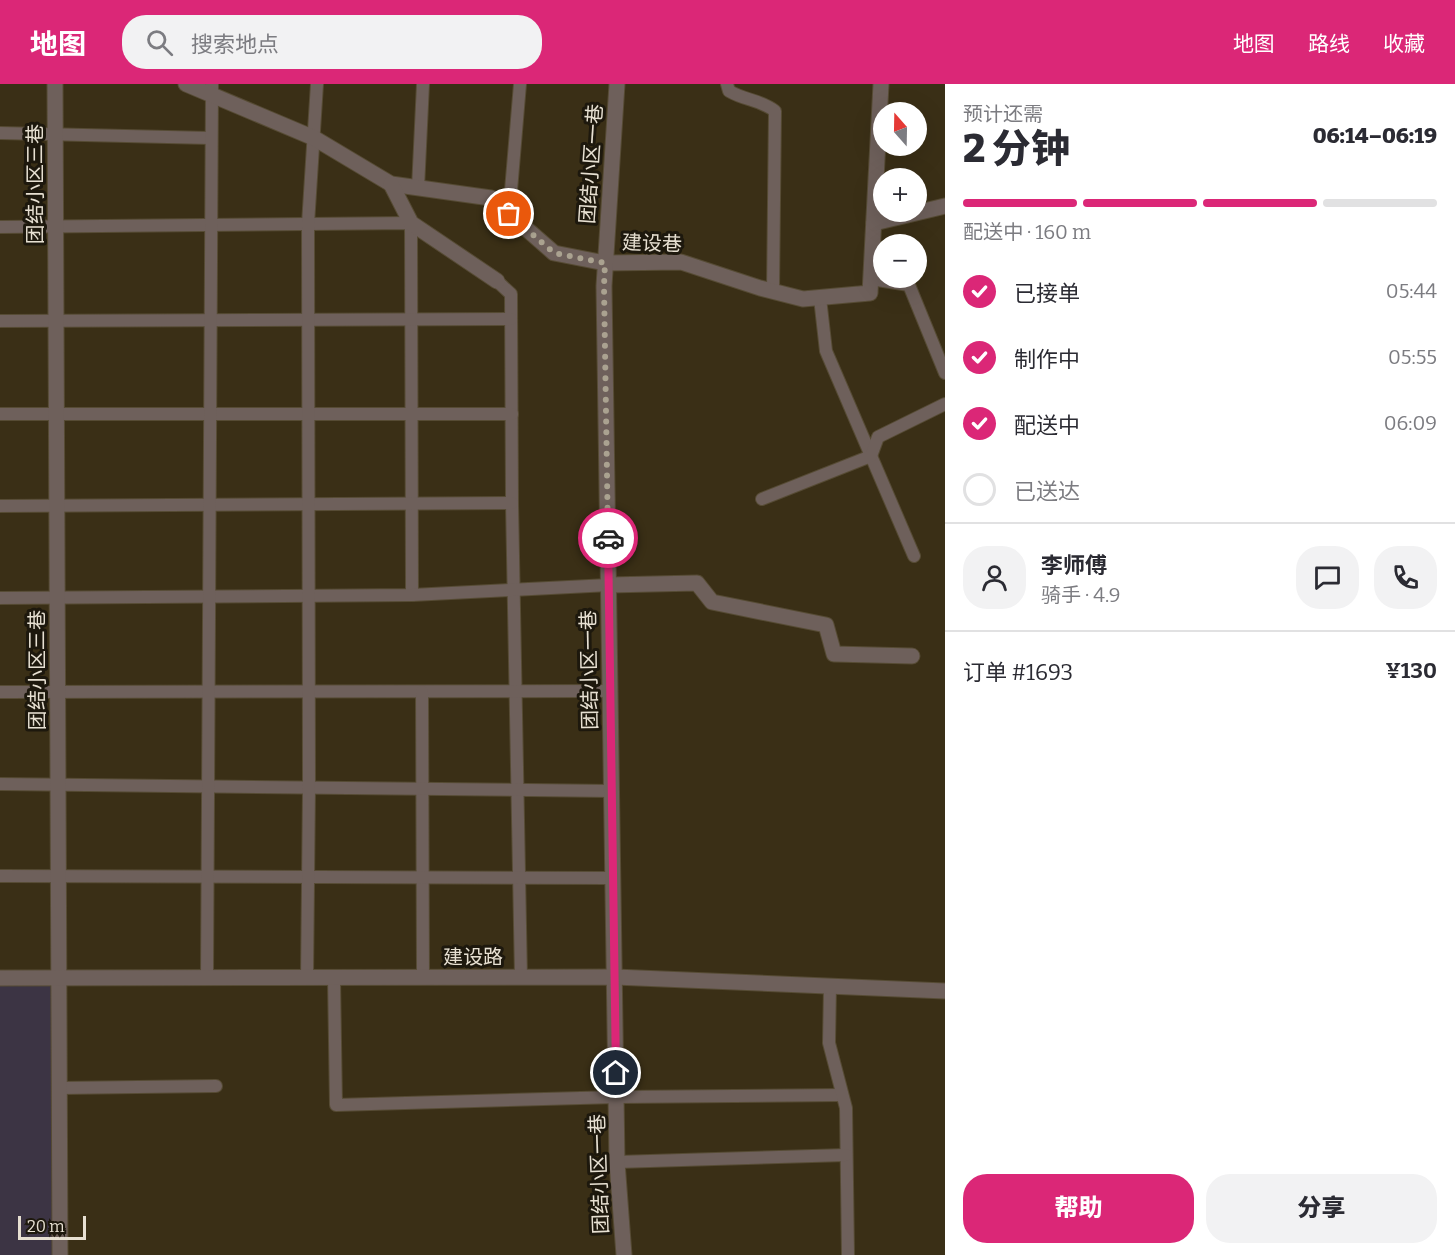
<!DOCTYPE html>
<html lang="zh">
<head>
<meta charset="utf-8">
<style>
  :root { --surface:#fff; --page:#f2f2f3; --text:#2b2b33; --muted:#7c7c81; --line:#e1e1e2; --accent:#db2777 }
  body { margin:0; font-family:Bitter,"Noto Sans SC",serif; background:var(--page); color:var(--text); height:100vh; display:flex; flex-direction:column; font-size:22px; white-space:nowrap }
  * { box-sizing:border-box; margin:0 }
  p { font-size:20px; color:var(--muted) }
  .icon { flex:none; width:33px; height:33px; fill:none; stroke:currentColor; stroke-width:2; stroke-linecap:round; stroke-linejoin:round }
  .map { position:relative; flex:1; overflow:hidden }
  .details { display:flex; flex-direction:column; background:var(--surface); width:510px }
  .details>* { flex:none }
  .needle { width:39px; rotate:340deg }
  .controls { position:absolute; left:873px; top:18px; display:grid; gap:12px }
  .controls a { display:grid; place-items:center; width:54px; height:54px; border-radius:50%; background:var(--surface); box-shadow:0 6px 24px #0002; font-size:30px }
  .scale { position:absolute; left:18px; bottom:15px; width:68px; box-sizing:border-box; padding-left:6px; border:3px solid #e7e0d2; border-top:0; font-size:16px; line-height:21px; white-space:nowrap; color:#e7e0d2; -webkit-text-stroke:4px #1d180d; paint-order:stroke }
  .pin { position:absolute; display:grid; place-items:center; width:51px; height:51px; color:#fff; margin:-26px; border:3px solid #fff; border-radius:50%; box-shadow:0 2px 6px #0007 }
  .courier { position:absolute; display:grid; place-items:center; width:60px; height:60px; margin:-30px; border:4px solid #db2777; border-radius:50%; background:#fff; color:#222; box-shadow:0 2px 8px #0007 }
  .head em { font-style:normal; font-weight:800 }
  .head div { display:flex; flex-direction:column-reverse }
  .head { display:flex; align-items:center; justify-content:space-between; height:102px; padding:0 18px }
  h1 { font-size:39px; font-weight:800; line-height:45px }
  .bar { display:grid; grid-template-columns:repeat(4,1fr); gap:9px 6px; align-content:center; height:72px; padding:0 18px }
  .bar i { height:8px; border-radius:4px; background:var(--line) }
  .bar .on { background:var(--accent) }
  .bar p { grid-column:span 4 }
  .line { display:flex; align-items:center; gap:15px; padding:0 18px; border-top:2px solid var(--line) }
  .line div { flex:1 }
  .round { display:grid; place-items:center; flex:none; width:63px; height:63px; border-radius:24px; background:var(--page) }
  ol { padding:0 18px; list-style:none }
  li { display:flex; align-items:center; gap:18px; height:66px }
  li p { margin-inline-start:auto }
  li .icon { padding:6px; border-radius:50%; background:var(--accent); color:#fff; stroke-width:4 }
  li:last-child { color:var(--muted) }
  li i { width:33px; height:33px; border:3px solid var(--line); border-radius:50% }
  .action { display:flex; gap:12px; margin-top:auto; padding:12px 18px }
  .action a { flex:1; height:69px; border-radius:24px; background:var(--accent); color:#fff; font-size:24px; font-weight:800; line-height:69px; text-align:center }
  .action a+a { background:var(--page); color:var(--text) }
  header { display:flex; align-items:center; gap:36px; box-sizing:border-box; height:84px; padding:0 30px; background:var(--accent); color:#fff }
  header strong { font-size:28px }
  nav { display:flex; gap:33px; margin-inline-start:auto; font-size:21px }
  .search { width:420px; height:54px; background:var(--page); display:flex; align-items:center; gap:15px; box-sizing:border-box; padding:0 21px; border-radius:24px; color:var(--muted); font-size:22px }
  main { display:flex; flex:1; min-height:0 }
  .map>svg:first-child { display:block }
</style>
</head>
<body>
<header>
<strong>地图</strong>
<div class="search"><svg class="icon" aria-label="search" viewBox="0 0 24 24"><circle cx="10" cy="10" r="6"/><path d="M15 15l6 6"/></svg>搜索地点</div>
<nav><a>地图</a><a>路线</a><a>收藏</a></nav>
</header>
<main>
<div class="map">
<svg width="945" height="1171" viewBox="0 0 945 1171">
  <rect width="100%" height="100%" fill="#3a2f16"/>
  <!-- commercial -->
  <polygon fill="#3c3444" points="0,894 65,895 63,1171 0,1171"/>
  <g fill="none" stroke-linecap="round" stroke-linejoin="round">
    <defs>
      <g id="lane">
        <path d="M727 0 729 7C746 17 759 15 775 27L773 208"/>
        <polyline points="0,49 210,54"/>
        <polyline points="418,104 423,0"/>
        <polyline points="509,130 520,0"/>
        <polyline points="0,143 411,139 412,511"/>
        <polyline points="871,195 909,201 945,289"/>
        <polyline points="497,197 511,210 512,419 521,894"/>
        <polyline points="820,214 826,267 914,472"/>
        <polyline points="0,237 511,235"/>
        <polyline points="0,330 512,330"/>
        <polyline points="762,415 871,372 878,353 945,320"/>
        <polyline points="0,422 512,419"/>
        <polyline points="0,514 412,511 609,501"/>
        <polyline points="0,608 610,607"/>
        <polyline points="422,608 423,893"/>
        <polyline points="0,700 612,707"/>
        <polyline points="0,792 613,794"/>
        <polyline points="207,894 212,0"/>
        <polyline points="307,894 309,704 308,140 317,0"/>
        <polyline points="334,894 336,1021 617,1013 842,1011"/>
        <polyline points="830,902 829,959 846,1024 848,1171"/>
        <polyline points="59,1004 216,1002"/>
        <polyline points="617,1078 846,1071"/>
      </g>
      <g id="street">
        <polyline points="55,0 60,1171"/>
        <polyline points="186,0 314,54 391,100 491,114 554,169 605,179 681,178 760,204 803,215 870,209 881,0"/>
        <polyline points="617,0 604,202 617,1078 624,1171"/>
        <polyline points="391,100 411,139 497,197"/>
        <polyline points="874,139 945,122"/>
        <polyline points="609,501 697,499 712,518 826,541 834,570 912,572"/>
        <polyline points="0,894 615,893 945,907"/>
      </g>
    </defs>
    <!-- lane casing -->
    <use href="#lane" stroke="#564b34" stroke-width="14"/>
    <!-- street casing -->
    <use href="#street" stroke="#564b34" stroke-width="17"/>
    <!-- lane -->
    <use href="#lane" stroke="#6e605b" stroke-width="12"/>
    <!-- street -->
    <use href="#street" stroke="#6e605b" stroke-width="15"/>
  </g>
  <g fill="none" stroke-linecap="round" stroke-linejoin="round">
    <!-- done -->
    <polyline stroke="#aaa290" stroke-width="6" stroke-dasharray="0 10.8" points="509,130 554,169 605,179 604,202 608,454"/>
    <!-- route -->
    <polyline stroke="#db2777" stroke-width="8" points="608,454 616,989"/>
  </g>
  <g text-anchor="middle" stroke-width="6" stroke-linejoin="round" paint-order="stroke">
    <!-- street labels -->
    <g font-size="20" fill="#e7e0d2" stroke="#1d180d">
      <text transform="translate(591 80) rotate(-86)" y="7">团结小区一巷</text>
      <text transform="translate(35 100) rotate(-90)" y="7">团结小区三巷</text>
      <text transform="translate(652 159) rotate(2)" y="7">建设巷</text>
      <text transform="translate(37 586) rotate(-90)" y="7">团结小区三巷</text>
      <text transform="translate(589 586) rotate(-91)" y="7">团结小区一巷</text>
      <text x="473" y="880">建设路</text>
      <text transform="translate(599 1090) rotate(-92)" y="7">团结小区一巷</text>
    </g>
  </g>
</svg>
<div class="controls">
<a><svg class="needle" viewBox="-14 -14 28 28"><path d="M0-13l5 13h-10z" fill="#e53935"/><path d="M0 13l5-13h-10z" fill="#7c7c81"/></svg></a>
<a>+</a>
<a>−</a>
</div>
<div class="scale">20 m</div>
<div class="pin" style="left:509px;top:130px;background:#ea580c"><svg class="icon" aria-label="bag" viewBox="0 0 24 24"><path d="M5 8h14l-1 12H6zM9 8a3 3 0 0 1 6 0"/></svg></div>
<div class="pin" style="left:616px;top:989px;background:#1f2937"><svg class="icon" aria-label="home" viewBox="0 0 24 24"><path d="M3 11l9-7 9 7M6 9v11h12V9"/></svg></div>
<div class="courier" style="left:608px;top:454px"><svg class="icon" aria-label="car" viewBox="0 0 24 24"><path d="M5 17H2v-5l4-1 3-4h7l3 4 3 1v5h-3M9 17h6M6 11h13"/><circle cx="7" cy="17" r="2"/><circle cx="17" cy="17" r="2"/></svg></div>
</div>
<section class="details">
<div class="head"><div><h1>2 分钟</h1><p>预计还需</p></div><em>06:14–06:19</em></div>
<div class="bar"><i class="on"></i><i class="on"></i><i class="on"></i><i></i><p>配送中 · 160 m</p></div>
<ol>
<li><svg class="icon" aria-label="check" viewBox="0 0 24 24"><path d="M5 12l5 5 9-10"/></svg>已接单<p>05:44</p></li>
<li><svg class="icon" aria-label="check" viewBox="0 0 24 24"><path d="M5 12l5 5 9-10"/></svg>制作中<p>05:55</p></li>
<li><svg class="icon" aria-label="check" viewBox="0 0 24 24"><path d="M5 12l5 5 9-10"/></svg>配送中<p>06:09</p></li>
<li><i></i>已送达</li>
</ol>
<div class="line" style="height:108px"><a class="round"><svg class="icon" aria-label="person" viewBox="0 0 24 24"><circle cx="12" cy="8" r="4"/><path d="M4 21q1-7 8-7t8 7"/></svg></a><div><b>李师傅</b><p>骑手 · 4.9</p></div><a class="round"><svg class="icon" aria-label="chat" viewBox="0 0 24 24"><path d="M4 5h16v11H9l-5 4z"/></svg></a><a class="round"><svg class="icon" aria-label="phone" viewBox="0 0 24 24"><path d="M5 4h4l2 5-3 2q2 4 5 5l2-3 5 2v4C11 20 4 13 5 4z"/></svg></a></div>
<div class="line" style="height:78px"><div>订单 #1693</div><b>¥130</b></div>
<div class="action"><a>帮助</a><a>分享</a></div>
</section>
</main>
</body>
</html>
